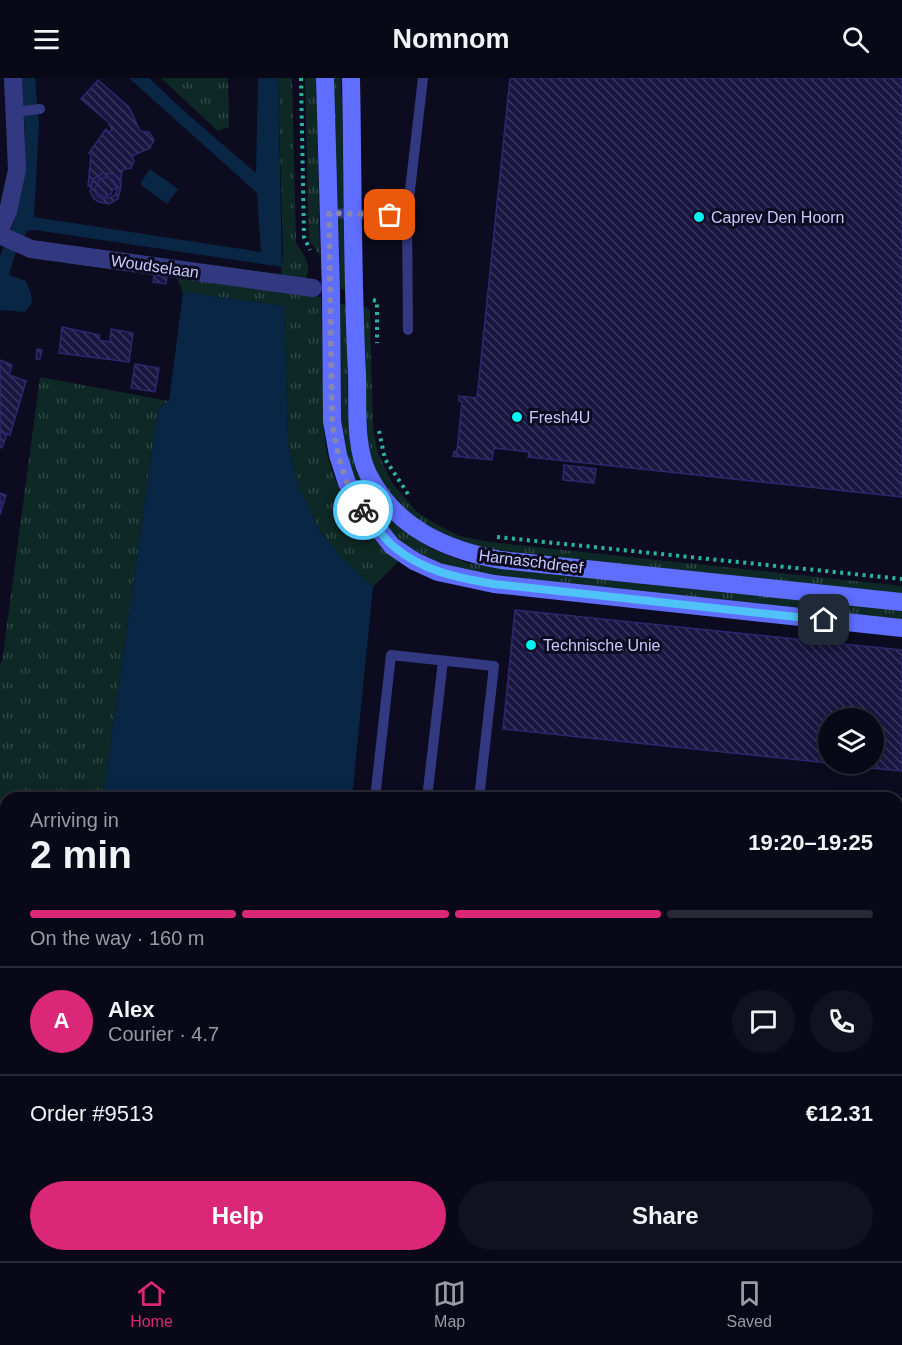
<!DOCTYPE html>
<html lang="en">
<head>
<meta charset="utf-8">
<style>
  :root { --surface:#090817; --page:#121120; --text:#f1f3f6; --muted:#999aa1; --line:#292936; --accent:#db2777 }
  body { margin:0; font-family:Arial,sans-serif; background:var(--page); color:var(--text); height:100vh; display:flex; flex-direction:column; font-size:22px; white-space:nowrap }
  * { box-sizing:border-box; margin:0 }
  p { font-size:20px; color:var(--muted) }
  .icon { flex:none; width:33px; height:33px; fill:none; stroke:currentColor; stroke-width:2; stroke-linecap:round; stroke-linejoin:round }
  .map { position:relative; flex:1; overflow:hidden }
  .panel { position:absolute; left:0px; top:714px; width:903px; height:470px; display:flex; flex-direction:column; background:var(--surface); border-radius:18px 18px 0 0; box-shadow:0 3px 15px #0003,0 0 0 2px var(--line) }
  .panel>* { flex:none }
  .buttons { position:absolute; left:818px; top:630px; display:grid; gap:12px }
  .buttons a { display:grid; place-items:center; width:66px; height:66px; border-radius:50%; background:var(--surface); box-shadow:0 3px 15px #0003,0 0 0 2px var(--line); font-size:30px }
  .pin { position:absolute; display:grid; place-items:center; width:51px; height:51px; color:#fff; margin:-26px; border-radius:12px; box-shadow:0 3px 9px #0006 }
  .courier { position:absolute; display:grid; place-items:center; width:60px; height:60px; margin:-30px; border:4px solid #4fc3f7; border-radius:50%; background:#fff; color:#222; box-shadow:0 2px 8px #0007 }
  .head em { font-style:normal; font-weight:800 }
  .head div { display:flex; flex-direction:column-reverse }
  .head { display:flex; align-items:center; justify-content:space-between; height:102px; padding:0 30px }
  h1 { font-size:39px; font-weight:800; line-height:45px }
  .bar { display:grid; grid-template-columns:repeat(4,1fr); gap:9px 6px; align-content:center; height:72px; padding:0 30px }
  .bar i { height:8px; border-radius:4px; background:var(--line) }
  .bar .on { background:var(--accent) }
  .bar p { grid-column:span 4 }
  .line { display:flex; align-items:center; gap:15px; padding:0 30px; border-top:2px solid var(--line) }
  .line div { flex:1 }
  .round { display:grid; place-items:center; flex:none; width:63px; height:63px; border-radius:32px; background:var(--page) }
  .cta { display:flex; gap:12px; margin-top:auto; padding:12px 30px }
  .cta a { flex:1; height:69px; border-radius:36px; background:var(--accent); color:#fff; font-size:24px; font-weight:800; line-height:69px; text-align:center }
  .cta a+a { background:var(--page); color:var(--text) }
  header { display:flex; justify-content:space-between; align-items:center; height:78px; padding:0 30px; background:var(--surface); font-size:27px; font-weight:800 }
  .dock { display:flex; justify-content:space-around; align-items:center; height:84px; border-top:2px solid var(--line); background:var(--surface); font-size:16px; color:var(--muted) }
  .dock a { display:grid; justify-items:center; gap:3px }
  .dock .on { color:var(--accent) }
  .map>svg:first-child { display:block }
</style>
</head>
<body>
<header><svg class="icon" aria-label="menu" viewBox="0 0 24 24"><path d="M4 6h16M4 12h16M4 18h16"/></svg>Nomnom<svg class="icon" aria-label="search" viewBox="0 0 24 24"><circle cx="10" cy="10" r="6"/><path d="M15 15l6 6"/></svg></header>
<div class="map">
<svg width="902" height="1183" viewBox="0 0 902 1183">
  <defs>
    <pattern id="grass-tufts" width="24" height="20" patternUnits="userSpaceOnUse" patternTransform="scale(1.5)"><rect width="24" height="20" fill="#0e2925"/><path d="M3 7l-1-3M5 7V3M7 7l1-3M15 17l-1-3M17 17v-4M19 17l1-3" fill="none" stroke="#304746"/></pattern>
    <pattern id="building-back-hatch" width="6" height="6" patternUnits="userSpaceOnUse" patternTransform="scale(1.5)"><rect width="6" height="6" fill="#1a1641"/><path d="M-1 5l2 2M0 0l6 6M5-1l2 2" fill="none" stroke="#3a375e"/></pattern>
  </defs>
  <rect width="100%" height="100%" fill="#0c0b1f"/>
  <!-- grass -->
  <g fill="url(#grass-tufts)">
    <polygon points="161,0 228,0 229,49 218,53"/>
    <path d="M278 0H292L296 165C304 177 313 188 305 201L281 200 283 175Z"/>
    <polygon points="305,0 316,0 320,178 309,162"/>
    <polygon points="330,0 341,0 346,212 336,210"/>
    <path d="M175 196 321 219C322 249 322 280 323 310 323 333 323 357 328 379 338 421 366 457 400 482L373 509 341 479 321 455 299 409 288 367 284 228 183 214Z"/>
    <polygon points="336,225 346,227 348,332 378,426 402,452 432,471 467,485 902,531 902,542 465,496 426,481 395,461 348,397 340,363"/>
    <polygon points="361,229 366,229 370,233 373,349 378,375 392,405 417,434 434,445 459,458 490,464 902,508 902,517 489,474 429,454 384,410 369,378 363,351"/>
    <polygon points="40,299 169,323 158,331 103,720 6,720 6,770 0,770 0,585 2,584"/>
    <polygon points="0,811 6,812 6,847 0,847"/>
    <polygon points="0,896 6,901 6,1178 73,1178 83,1183 0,1183"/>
    <polygon points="897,901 902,901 902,936 897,935"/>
    <polygon points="132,1178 175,1178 185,1183 142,1183"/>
    <polygon points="317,1178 370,1178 381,1183 329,1183"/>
  </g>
  <!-- water -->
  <g fill="#092745">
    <polygon points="20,0 35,0 39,46 34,139 261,174 257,115 129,0 149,0 185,34 256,95 258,0 278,0 282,189 35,152 27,153 15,176 9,197 26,203 31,216 32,225 25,234 0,232 0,178 13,146 21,115 25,53"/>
    <polygon points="150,91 178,111 167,126 140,106"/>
    <polygon points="183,214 284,228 288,367 299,409 321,455 341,479 373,509 352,720 103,720 158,331 169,323"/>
    <rect x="0" y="770" width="6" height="31"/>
    <polygon points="73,1178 132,1178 142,1183 83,1183"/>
    <polygon points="175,1178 317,1178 329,1183 185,1183"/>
  </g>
  <!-- building -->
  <g fill="url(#building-back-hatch)" stroke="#2d276e" stroke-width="1.5" fill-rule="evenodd">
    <polygon points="510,0 902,0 902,419 548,381 528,379 529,374 494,370 492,382 453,378 454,373 457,373 462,324 459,323 459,318 477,320"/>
    <polygon points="98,2 129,29 140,53 149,54 154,62 150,70 132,78 134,83 131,90 122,92 120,111 113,111 111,116 105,119 97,116 95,109 88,108 91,77 89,75 106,51 108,54 112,52 108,44 81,21"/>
    <path d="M103 95 113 96 120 103 121 108 118 121 109 126 99 124 94 121 90 113 93 101ZM107 99 113 102 117 112 114 118 104 121 98 118 95 110 100 101Z"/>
    <polygon points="154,197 167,199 166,206 153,204"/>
    <polygon points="62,249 100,257 99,262 110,264 111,251 133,255 129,284 59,275"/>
    <polygon points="37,271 42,272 40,281 36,281"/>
    <polygon points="0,282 12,287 9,297 26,303 10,357 0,354"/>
    <polygon points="135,286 159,290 155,314 131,310"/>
    <polygon points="0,354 7,356 2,370 0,369"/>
    <polygon points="564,387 596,391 594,405 563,402"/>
    <polygon points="0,415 6,417 0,437"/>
    <polygon points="515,532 902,572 902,693 828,686 873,686 873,640 828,640 828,685 503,651"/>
    <polygon points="897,962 902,963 902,1183 517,1183 506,1178 897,1178"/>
  </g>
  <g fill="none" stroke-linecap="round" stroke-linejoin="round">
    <!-- path -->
    <g stroke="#26b69d" stroke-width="4" stroke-dasharray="3 4.5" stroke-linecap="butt">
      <polyline points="301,0 304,159 310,172"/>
      <polyline points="373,222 377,223 377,265"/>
      <polyline points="379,353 385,381 408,416"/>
      <polyline points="497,459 902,501"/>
      <polyline points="897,862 902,863"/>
    </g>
    <!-- lane -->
    <g stroke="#333981" stroke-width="10">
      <polyline points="15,34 40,31"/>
      <polyline points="329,135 407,138"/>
      <polyline points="408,252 407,138 423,0"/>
      <polyline points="375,720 391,577 494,588 479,720"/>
      <polyline points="427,720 443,583"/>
      <polyline points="4,854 6,855"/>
      <polyline points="416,1178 428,1183"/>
    </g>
    <!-- street -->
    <g stroke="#333981" stroke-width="18">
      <polyline points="0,152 8,133 17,92 13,0"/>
      <polyline points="0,157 31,171 313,210"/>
      <polyline points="0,806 6,806"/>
      <polyline points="897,837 902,838"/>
    </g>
    <!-- secondary -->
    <g stroke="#606eff" stroke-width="18">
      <polyline points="325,0 331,214 332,343 338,377 347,405 361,429 392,468 414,483 438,494 494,506 902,550"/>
      <path d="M351 0C353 99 352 198 357 297 358 328 354 367 368 396 395 450 446 472 501 482L902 524"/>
    </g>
  </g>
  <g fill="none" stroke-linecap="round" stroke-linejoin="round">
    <!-- done -->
    <path stroke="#8786b1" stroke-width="6" stroke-dasharray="0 10.8" d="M363 432C343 406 337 375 332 343L329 135 390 137"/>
    <!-- route -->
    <path stroke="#4fc3f7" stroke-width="8" d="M363 432C373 444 382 459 393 468 422 493 458 500 494 506L824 542"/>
  </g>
  <!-- markers -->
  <g fill="#00f4f1" stroke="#0c0b1f" stroke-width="2">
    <circle cx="699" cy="139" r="6"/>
    <circle cx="517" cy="339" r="6"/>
    <circle cx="531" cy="567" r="6"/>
  </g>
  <g text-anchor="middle" stroke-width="6" stroke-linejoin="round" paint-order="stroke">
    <!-- poi labels -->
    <g font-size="16" fill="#c9c9ff" stroke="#0c0b1f" text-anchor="start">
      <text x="711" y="145">Caprev Den Hoorn</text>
      <text x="529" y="345">Fresh4U</text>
      <text x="543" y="573">Technische Unie</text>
    </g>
    <!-- street labels -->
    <g font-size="16" fill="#c9c9ff" stroke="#0c0b1f">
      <text transform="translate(155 188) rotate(8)" y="6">Woudselaan</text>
      <text transform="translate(531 483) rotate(7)" y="6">Harnaschdreef</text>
    </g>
  </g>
</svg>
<div class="buttons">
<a><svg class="icon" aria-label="layers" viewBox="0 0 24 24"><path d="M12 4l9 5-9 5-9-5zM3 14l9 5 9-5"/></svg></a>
</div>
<div class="pin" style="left:390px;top:137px;background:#ea580c"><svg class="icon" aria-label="bag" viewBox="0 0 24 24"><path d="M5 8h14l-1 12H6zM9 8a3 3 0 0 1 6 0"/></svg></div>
<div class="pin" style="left:824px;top:542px;background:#1f2937"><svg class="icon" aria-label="home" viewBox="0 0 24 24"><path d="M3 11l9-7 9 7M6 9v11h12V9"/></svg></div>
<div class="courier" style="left:363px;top:432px"><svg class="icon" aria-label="bike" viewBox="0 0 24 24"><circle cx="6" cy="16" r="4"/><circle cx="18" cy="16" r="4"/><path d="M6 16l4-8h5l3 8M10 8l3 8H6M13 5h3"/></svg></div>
<section class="panel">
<div class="head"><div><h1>2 min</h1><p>Arriving in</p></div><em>19:20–19:25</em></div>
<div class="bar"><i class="on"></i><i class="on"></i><i class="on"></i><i></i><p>On the way · 160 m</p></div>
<div class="line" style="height:108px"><b class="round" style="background:var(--accent);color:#fff">A</b><div><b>Alex</b><p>Courier · 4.7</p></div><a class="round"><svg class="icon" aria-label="chat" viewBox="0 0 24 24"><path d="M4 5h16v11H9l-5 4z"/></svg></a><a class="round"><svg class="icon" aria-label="phone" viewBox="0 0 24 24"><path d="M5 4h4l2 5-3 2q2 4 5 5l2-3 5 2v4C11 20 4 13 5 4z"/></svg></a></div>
<div class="line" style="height:78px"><div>Order #9513</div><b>€12.31</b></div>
<div class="cta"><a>Help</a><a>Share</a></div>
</section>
</div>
<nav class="dock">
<a class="on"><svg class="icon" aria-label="home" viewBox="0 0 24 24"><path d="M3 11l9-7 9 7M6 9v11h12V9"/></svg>Home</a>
<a><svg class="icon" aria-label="map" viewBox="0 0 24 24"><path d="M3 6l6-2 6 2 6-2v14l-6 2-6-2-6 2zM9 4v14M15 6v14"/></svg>Map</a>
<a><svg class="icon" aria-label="saved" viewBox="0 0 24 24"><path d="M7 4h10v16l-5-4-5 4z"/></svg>Saved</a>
</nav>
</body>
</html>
